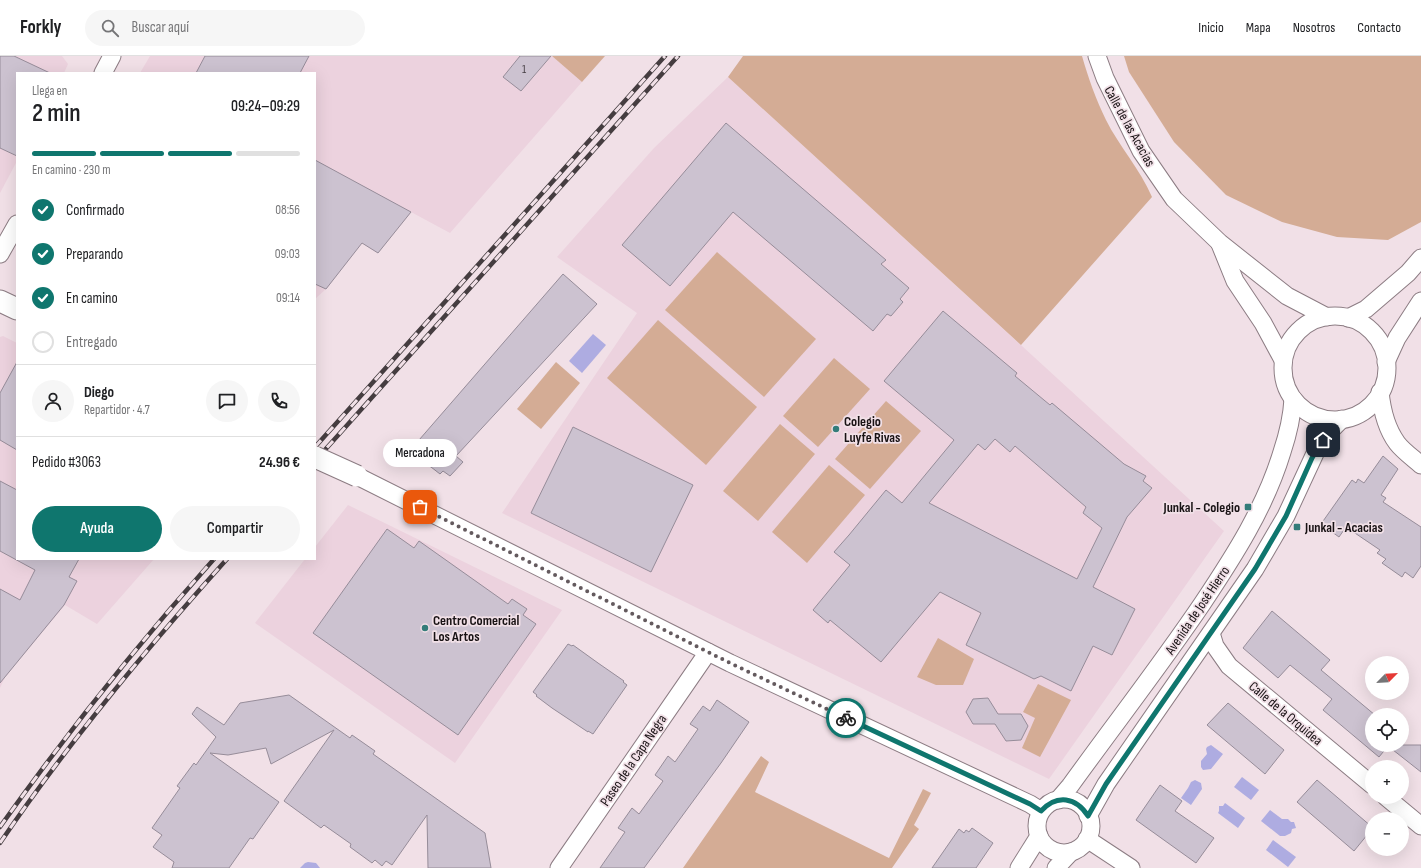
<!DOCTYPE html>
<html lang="es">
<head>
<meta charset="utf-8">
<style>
  :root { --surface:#fff; --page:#f6f6f6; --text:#202124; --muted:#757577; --line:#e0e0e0; --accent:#0f766e }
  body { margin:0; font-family:"Sofia Sans Condensed",sans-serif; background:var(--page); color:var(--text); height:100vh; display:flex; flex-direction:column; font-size:15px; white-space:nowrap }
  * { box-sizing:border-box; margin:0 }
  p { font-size:13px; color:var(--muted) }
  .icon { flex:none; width:22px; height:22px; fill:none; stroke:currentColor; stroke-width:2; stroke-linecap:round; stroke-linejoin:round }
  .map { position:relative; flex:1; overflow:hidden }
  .sheet { position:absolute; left:16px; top:16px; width:300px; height:488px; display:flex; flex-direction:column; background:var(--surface); border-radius:0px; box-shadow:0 4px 16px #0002 }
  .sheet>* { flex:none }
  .needle { width:26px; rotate:66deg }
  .tools { position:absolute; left:1365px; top:600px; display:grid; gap:8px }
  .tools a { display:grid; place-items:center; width:44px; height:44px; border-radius:50%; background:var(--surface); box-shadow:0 4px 16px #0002; font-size:20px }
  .pin { position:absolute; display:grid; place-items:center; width:34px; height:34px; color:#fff; margin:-17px; border-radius:8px; box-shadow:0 2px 6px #0006 }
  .courier { position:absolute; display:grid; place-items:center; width:40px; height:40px; margin:-20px; border:3px solid #0f766e; border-radius:50%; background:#fff; color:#222; box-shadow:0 1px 5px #0007 }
  .bubble { position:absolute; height:28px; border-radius:14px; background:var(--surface); box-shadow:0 4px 16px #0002; font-size:13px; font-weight:600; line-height:28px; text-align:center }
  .head em { font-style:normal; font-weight:600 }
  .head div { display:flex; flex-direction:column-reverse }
  .head { display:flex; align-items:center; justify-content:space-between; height:68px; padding:0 16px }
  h1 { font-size:26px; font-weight:600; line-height:30px }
  .bar { display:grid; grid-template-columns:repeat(4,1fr); gap:6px 4px; align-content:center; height:48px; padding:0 16px }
  .bar i { height:5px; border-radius:3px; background:var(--line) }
  .bar .active { background:var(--accent) }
  .bar p { grid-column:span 4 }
  .line { display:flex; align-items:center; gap:10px; padding:0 16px; border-top:1px solid var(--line) }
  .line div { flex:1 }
  .round { display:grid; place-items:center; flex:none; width:42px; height:42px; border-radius:21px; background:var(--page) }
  ol { padding:0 16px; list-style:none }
  li { display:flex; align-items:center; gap:12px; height:44px }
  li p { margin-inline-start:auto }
  li .icon { padding:4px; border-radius:50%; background:var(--accent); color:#fff; stroke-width:4 }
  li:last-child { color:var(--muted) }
  li i { width:22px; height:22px; border:2px solid var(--line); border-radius:50% }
  .button { display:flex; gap:8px; margin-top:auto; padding:8px 16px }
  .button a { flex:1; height:46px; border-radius:24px; background:var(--accent); color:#fff; font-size:16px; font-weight:600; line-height:46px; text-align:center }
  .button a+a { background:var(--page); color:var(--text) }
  header { display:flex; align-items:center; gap:24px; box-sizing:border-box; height:56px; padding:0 20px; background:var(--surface); border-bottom:1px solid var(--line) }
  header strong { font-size:19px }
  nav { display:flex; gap:22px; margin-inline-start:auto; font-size:14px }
  .search { width:280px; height:36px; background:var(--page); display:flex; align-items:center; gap:10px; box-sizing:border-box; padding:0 14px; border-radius:22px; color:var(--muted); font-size:15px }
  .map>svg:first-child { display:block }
</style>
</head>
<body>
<header>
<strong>Forkly</strong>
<div class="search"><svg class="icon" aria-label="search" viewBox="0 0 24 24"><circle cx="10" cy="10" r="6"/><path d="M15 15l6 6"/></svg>Buscar aquí</div>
<nav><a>Inicio</a><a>Mapa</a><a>Nosotros</a><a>Contacto</a></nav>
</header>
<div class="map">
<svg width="1421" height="812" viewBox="0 0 1421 812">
  <rect width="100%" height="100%" fill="#f1e0e7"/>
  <!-- built -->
  <g fill="#ecd2de">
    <polygon points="0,0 62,0 68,8 64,17 17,17 17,105 0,137"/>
    <polygon points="150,0 552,0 582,26 450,177 411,156 378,197 362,187 326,233 315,243 315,17 140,17"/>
    <polygon points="728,21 1224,475 1049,723 502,457 637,257 557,201 654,92"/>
    <polygon points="3,280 17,287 17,503 154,503 97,568 65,549 5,621 0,632 0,281"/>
    <polygon points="348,449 562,554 455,707 255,567 305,503 315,503 315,491"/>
  </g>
  <!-- green -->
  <g fill="#d4ac95">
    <polygon points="552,0 605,0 582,26"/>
    <path d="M743 0H1082C1088 21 1096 44 1106 64 1119 90 1140 113 1152 141L1021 289 728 21Z"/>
    <polygon points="1124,0 1421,0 1421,166 1388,184 1337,181 1282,166 1226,139 1174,86 1129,16"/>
    <polygon points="717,196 816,283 764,341 665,254"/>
    <polygon points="658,264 757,351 706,409 607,322"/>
    <polygon points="834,302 870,333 818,391 783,360"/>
    <polygon points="556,306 580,327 541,373 517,353"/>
    <polygon points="886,345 921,375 870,433 835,403"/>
    <polygon points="780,368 815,398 758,465 723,435"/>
    <polygon points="829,409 865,439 807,507 772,476"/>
    <polygon points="938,582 974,603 963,629 936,629 917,621"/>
    <polygon points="1038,628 1071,644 1040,701 1022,692 1035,662 1023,656"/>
    <polygon points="761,700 769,706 755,736 889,802 923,733 931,737 914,769 919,773 892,812 683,812"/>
  </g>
  <!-- water -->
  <g fill="#aeace1">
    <polygon points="593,278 606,289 582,317 569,305"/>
    <polygon points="1211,689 1223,698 1211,713 1203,714 1201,711 1201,705 1207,698 1206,693 1207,691"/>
    <polygon points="1242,721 1259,734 1251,744 1234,731"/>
    <polygon points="1195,724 1201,727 1202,733 1191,749 1181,742 1188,732 1191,726"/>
    <polygon points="1225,747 1245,762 1238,772 1218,757 1219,755 1219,750 1223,750"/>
    <polygon points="1270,754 1282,763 1288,763 1291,766 1294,766 1296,772 1292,773 1291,777 1285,780 1280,780 1261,765"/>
    <polygon points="1273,784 1296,801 1288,811 1266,794"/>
    <polygon points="308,806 316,807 320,812 300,812 305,807"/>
  </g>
  <!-- building -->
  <g fill="#ccc2d0" stroke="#968c99" fill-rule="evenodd">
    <polygon points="0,0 14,0 50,17 17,17 17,100 0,92"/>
    <polygon points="205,0 309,0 300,17 196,17"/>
    <polygon points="520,0 551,0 521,35 503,21"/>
    <polygon points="726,67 886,204 881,208 909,232 900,243 903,246 891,260 887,258 873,275 733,156 670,230 622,189"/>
    <polygon points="315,104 411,156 378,197 362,187 326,233 315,228"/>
    <polygon points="563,218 597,248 456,400 463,406 450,420 443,415 440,418 431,411 406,399"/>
    <path d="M943 255 1017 317 1015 320 1050 349 1052 347 1124 408 1146 420 1143 425 1152 432 1127 461 1093 531 1135 553 1112 599 1093 590 1071 635 1041 620 1034 623 966 589 981 557 940 536 881 606 830 564 828 567 813 554 850 509 834 496 849 479 886 434 902 447 954 384 884 325ZM995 383 1010 396 1015 390 1086 451 1083 457 1102 472 1077 523 929 447 978 388 985 394Z"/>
    <polygon points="17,306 17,394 0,384 0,337"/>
    <polygon points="573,371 693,429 651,516 531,457"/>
    <polygon points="1383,400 1398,413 1381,439 1386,442 1383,446 1421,471 1421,510 1413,522 1405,516 1402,521 1382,507 1386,503 1377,497 1380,494 1346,471 1339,481 1321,468 1352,424 1356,427 1358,423 1364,427"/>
    <polygon points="0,425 17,434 17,503 79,503 69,521 77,525 64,549 0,627 0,533 20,544 35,514 0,495"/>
    <polygon points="387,473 414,492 419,485 508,548 512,543 527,553 523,559 536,568 458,679 313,577"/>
    <polygon points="1272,555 1330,604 1321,614 1375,659 1372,659 1372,689 1421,689 1421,716 1388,690 1379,701 1323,654 1332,643 1290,609 1278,622 1243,592"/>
    <polygon points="568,588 572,590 573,589 598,607 624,625 623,626 627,629 593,678 588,675 588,676 552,652 536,640 537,639 533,636"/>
    <polygon points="289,639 350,682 352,679 375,695 373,698 485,777 491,812 428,812 427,759 392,809 386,805 382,810 375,804 372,807 350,791 351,788 324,769 321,772 284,745 334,674 271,708 266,692 228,699 210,697 279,746 253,783 250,782 229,812 172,812 174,806 153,791 162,779 152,772 180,732 177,730 194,707 196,709 216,681 192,658 197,651 224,669 240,647"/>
    <polygon points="988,642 998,658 1021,658 1028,670 1021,684 1006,685 995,668 973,668 966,656 973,643"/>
    <polygon points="717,644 749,666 721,707 644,812 600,812 625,776 618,772 632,752 639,758 663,725 655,719 668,700 675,706 698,673 690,668 703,650 710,655"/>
    <polygon points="1228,647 1284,694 1265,718 1207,669"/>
    <polygon points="1317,724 1372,771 1372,773 1354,795 1297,746"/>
    <polygon points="1160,729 1182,745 1175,755 1214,782 1196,807 1136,764"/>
    <polygon points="972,772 993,787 976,812 932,812 959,773 964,777 966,774 969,776"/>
  </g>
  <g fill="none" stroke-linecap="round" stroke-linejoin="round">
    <defs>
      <g id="minor">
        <polyline points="1097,0 1105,22 1141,95 1174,143 1220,187 1287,240 1327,261"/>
        <polyline points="103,17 112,0"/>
        <polyline points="1220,188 1235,225 1263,267 1283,304"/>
        <polyline points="0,198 17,168"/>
        <circle cx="1335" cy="312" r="52"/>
        <polyline points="1348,262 1366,253 1408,217 1421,202"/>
        <polyline points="1386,306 1397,282 1421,245"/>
        <path d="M1380 336C1382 355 1386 372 1397 387 1403 395 1413 402 1421 409"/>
        <polyline points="357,420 730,607 1030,748 1041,755"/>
        <polyline points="1211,577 1215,590 1229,610 1372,729"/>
        <polyline points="1386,741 1421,770"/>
        <circle cx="1064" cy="770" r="27"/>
        <path d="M1058 744 1070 730C1114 669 1160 610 1202 548 1234 500 1265 452 1282 396 1288 378 1292 361 1293 343"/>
        <polyline points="1088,760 1106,728 1255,513 1286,460 1318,391 1328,377 1342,363"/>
        <polyline points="1087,783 1131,812"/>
        <polyline points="559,812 708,596"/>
        <polyline points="1019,812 1039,780"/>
        <polyline points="1056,812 1071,796"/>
      </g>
      <polyline id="tertiary" points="0,245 17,253"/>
    </defs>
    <!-- minor casing -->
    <use href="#minor" stroke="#8c7c83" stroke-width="19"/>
    <!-- tertiary casing -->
    <use href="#tertiary" stroke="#8c7c83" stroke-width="23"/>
    <!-- minor -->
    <use href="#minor" stroke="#fff" stroke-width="17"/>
    <!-- tertiary -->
    <use href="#tertiary" stroke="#fff" stroke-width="21"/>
    <defs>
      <g id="rail">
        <polyline points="315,391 665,0"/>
        <polyline points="315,405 678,0"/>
        <path d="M0 771C66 678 138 588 214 503"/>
        <path d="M0 787C68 687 146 593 227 503"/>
      </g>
    </defs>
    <!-- rail casing -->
    <use href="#rail" stroke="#453d40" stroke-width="4.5"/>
    <!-- rail -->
    <use href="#rail" stroke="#f1e0e7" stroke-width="3" stroke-dasharray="9" stroke-linecap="butt"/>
    <defs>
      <polyline id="tertiary-bridge" points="315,401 357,420"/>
    </defs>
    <!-- tertiary-bridge casing -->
    <use href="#tertiary-bridge" stroke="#8c7c83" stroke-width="23" stroke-linecap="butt"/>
    <!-- tertiary-bridge -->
    <use href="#tertiary-bridge" stroke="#fff" stroke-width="21"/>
  </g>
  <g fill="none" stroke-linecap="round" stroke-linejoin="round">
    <!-- done -->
    <polyline stroke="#645a5e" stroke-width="4" stroke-dasharray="0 7.2" points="420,451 730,607 846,662"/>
    <!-- route -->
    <path stroke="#0f766e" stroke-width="5" d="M846 662 1030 748 1041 755C1057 738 1076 741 1088 760L1106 728 1255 513 1286 460 1312 402 1323 384"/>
  </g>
  <!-- markers -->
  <g fill="#337c79" stroke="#f1e0e7" stroke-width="1.5">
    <circle cx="836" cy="373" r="4"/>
    <rect x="1244" y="447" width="8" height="8" rx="2"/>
    <rect x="1293" y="467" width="8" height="8" rx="2"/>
    <circle cx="425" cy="572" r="4"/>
  </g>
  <g text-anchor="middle" stroke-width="3.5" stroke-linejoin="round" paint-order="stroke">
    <!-- number labels -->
    <g font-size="12" fill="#453e43">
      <text x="524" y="17">1</text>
    </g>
    <!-- street labels -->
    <g font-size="14" fill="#181214" stroke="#f1e0e7">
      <text transform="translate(1130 70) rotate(61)" y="5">Calle de las Acacias</text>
      <text transform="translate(1197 554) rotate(-56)" y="5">Avenida de José Hierro</text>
      <text transform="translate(1286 657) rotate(40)" y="5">Calle de la Orquidea</text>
      <text transform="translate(633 704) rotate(-56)" y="5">Paseo de la Capa Negra</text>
    </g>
    <!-- poi labels -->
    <g font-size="14" font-weight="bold" fill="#181214" stroke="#f1e0e7" text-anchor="start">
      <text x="844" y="370">Colegio<tspan x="844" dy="16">Luyfe Rivas</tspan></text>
      <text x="1240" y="456" text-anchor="end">Junkal - Colegio</text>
      <text x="1305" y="476">Junkal - Acacias</text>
      <text x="433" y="569">Centro Comercial<tspan x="433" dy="16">Los Artos</tspan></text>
    </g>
  </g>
</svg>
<div class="tools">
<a><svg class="needle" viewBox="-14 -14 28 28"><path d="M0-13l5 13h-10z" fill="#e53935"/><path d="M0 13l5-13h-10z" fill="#757577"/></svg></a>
<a><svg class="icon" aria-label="locate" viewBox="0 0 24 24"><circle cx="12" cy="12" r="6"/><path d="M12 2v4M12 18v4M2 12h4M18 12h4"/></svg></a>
<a>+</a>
<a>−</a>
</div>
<div class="pin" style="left:420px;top:451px;background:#ea580c"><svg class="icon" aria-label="bag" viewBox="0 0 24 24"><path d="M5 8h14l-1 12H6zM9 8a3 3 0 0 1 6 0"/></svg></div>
<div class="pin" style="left:1323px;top:384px;background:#1f2937"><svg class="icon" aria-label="home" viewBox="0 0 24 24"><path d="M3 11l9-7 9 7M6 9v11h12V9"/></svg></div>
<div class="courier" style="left:846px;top:662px"><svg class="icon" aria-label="bike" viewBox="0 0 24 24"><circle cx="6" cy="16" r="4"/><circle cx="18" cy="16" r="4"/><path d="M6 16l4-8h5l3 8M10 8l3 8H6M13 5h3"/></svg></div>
<div class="bubble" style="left:383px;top:383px;width:74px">Mercadona</div>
<section class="sheet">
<div class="head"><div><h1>2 min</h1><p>Llega en</p></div><em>09:24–09:29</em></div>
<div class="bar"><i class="active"></i><i class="active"></i><i class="active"></i><i></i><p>En camino · 230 m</p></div>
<ol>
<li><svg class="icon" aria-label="check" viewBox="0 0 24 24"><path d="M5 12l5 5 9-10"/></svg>Confirmado<p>08:56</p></li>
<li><svg class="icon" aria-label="check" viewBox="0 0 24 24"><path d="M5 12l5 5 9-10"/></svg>Preparando<p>09:03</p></li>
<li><svg class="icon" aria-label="check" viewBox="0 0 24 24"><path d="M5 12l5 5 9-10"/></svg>En camino<p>09:14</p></li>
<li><i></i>Entregado</li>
</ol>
<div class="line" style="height:72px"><a class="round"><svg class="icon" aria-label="person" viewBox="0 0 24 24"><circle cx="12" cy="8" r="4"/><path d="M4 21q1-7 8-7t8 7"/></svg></a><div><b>Diego</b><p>Repartidor · 4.7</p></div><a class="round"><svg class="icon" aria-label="chat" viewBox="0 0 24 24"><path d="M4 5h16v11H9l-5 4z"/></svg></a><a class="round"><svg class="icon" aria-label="phone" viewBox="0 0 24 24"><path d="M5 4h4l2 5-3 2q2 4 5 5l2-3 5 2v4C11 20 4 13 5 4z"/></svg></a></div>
<div class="line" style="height:52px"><div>Pedido #3063</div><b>24.96 €</b></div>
<div class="button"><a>Ayuda</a><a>Compartir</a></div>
</section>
</div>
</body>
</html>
